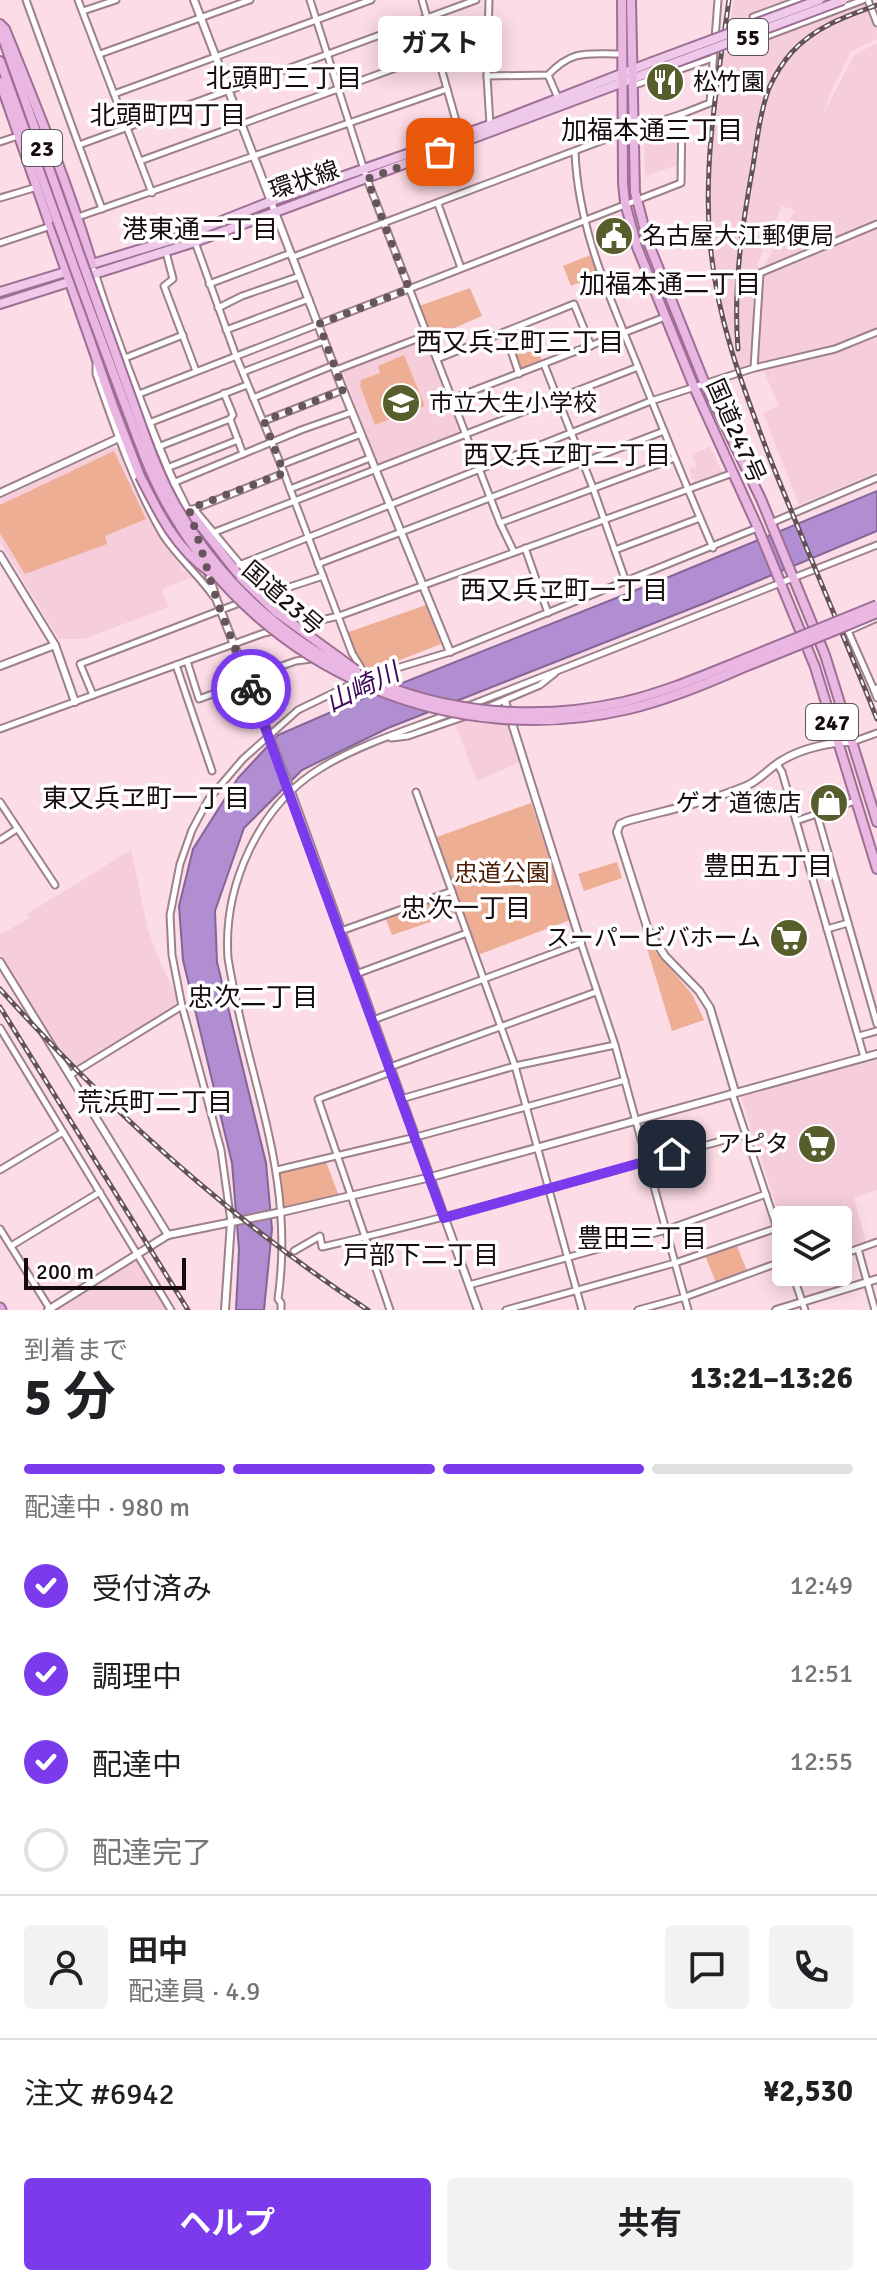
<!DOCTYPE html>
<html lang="ja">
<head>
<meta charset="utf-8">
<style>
  :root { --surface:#fff; --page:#f2f2f2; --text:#202124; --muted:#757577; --line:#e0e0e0; --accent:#7c3aed }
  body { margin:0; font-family:Signika,"Noto Sans JP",sans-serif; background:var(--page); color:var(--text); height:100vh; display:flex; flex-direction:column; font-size:30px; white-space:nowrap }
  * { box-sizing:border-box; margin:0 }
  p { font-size:26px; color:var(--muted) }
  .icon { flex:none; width:44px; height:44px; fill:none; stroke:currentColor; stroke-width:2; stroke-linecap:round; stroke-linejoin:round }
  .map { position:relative; height:1310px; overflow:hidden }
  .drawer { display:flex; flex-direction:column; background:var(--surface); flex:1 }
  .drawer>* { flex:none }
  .controls { position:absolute; left:772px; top:1206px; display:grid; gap:16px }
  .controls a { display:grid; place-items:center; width:80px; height:80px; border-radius:8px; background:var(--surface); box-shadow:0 4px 20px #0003; font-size:40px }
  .scale { position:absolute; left:24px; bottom:20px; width:162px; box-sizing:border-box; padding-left:8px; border:4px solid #160c10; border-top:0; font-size:22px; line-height:28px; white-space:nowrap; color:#160c10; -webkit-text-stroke:6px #fff; paint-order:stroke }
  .pin { position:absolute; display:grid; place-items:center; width:68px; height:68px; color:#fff; margin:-34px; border-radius:16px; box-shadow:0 4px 12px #0006 }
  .courier { position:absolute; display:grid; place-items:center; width:80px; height:80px; margin:-40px; border:6px solid #7c3aed; border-radius:50%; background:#fff; color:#222; box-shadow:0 2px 10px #0007 }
  .bubble { position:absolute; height:56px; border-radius:8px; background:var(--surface); box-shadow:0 4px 20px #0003; font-size:26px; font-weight:700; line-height:56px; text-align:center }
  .overview em { font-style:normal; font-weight:700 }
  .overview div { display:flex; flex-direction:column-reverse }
  .overview { display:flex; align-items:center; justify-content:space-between; height:136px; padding:0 24px }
  h1 { font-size:52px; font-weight:700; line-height:60px }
  .bar { display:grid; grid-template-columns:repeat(4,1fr); gap:12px 8px; align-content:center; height:96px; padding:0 24px }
  .bar i { height:10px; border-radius:6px; background:var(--line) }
  .bar .on { background:var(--accent) }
  .bar p { grid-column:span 4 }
  .line { display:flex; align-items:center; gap:20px; padding:0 24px; border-top:2px solid var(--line) }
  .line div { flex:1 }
  .round { display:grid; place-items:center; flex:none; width:84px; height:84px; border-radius:8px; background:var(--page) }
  ol { padding:0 24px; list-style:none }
  li { display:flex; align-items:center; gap:24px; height:88px }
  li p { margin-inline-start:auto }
  li .icon { padding:8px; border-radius:50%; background:var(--accent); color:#fff; stroke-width:4 }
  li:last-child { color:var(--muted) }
  li i { width:44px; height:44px; border:4px solid var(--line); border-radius:50% }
  .cta { display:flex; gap:16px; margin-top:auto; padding:16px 24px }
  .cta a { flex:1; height:92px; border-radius:8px; background:var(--accent); color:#fff; font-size:32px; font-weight:700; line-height:92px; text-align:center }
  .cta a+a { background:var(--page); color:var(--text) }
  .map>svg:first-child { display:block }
</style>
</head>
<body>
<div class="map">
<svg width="877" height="1310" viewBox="0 0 877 1310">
  <rect width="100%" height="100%" fill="#fcdce7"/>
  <!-- built -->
  <g fill="#f5cddb">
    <polygon points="734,0 792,0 730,23"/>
    <polygon points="865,1 877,30 877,39 851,52 831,92 822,116 854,55 877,43 877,222 763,268 795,210 782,206 758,263 751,363 735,371 720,322 707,242 705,203 717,56"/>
    <polygon points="676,119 678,165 645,176 644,131"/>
    <polygon points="877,229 877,328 835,345 758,362 764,274"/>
    <polygon points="877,336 877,472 799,505 763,413 779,406 763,369 838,352"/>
    <polygon points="422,340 425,340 461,433 378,465 342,370"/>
    <polygon points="113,447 118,448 128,477 164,545 182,569 193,577 162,589 168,607 84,639 59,639 0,542 0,499"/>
    <polygon points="710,447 722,472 694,483 689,469 697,466 692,454"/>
    <polygon points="501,704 504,706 510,734 520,762 477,781 455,724"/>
    <polygon points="131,850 148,930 160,962 180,1003 78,1068 55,1045 0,954 0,935 29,918 27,914"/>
    <polygon points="877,1060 877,1190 854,1198 866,1243 838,1253 838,1220 786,1220 786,1236 741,1097"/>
    <polygon points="137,1257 167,1310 55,1310"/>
  </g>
  <!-- green -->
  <g fill="#eeae93">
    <polygon points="590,255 598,275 571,286 563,266"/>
    <polygon points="470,288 482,316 432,338 419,306"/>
    <polygon points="535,344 542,360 518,369 512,352"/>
    <polygon points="404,355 425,406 375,425 360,386 361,380 380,373 378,366"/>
    <polygon points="114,451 146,519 105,536 107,544 25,574 0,533 0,505"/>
    <polygon points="426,605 441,644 372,671 360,662 346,633"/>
    <polygon points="531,803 570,920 478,955 437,837"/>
    <polygon points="617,862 622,878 584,891 578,874"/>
    <polygon points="450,893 457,913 392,935 385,917"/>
    <polygon points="649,944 692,994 704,1020 672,1031 646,945"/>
    <polygon points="325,1159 340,1199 282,1212 277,1170"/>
    <polygon points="736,1244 747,1271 716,1283 705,1255"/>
  </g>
  <!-- water -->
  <polygon fill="#b18dd1" stroke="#826697" stroke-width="2" points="877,491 877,531 705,603 388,728 302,770 244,828 215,911 217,962 266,1163 272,1229 264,1310 236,1310 239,1250 232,1163 183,960 179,906 193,849 238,778 278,735 352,703 664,579"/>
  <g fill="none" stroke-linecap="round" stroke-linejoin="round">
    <defs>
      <g id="minor">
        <polyline points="26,0 102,209"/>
        <polyline points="78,0 152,193"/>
        <polyline points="310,0 367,179 500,523 514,552"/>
        <polyline points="422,0 460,135"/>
        <polyline points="489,0 487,76 490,125"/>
        <polyline points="868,0 877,23"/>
        <polyline points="83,11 116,0"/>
        <polyline points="756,26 753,17 799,0"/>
        <polyline points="715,39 718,0"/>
        <polyline points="743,45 863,0"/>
        <polyline points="100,54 250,0"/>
        <polyline points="548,75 558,98"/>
        <path d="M487 76 548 75C573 49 587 54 621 54"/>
        <polyline points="632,86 713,58"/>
        <polyline points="114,94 371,0"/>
        <polyline points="633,130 682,114"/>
        <polyline points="0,142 18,136"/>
        <polyline points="79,145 476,0"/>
        <path d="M575 152C578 227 608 293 636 362 661 424 686 486 713 548"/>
        <polyline points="140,161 489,34"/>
        <polyline points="0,198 37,187"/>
        <polyline points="438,204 461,268"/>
        <polyline points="78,217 447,89"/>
        <polyline points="195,242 236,356 281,465 352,653 366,676"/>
        <polyline points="0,243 51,226"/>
        <polyline points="166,252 173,279 164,286 196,371"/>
        <polyline points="293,257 622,133"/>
        <polyline points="209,284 291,253"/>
        <polyline points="218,308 242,296 300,276"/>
        <polyline points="226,330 309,299"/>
        <polyline points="505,333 519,374"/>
        <polyline points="125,358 183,335"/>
        <polyline points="437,359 574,304 591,346"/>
        <path d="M96 364V374C115 428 134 485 163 535 178 558 199 575 214 597"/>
        <polyline points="544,364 593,488 626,582"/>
        <polyline points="754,368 835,349 877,332"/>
        <polyline points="336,370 427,335"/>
        <polyline points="243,372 324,341"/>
        <polyline points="224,393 233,415 230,419 243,454"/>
        <polyline points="139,394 681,183 682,114 710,103 714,49"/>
        <polyline points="253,398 334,365"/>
        <polyline points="452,399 665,317"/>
        <polyline points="264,421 343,390"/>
        <polyline points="149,423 247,385"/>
        <polyline points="158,447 230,419"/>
        <polyline points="281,465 361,434"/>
        <polyline points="167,468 238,440"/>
        <polyline points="173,483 301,430 352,412"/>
        <polyline points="290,489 370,458"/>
        <polyline points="189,509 194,509 266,595"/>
        <polyline points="194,509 284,473"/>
        <polyline points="500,523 675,458"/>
        <polyline points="771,523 877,478"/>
        <polyline points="215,532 638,367"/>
        <polyline points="525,548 548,613"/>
        <polyline points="615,550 700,518"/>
        <polyline points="318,564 664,431"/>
        <polyline points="239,565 651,401 754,368 760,273 877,224"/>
        <polyline points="259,597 323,576"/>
        <polyline points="187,661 199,699 248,681"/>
        <polyline points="176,665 212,771"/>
        <polyline points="367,677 450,652 757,528"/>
        <polyline points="247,678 296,661 311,659"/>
        <polyline points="877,688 874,690 877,698"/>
        <polyline points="874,690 848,631 877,618"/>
        <polyline points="93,695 80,664 242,602"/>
        <polyline points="468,706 877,545"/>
        <polyline points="486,708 540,685 555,673"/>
        <polyline points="0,729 264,633 339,616 733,473"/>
        <polyline points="391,738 408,736 466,716"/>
        <polyline points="852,742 877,733"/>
        <polyline points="777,764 782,772 864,1057"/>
        <polyline points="416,792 515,1066 582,1310"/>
        <polyline points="0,802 55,885"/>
        <polyline points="817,814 877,1024"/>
        <polyline points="796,821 855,801"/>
        <polyline points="0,840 17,829"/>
        <polyline points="827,929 848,923"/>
        <polyline points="341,931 452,891"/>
        <polyline points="356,974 467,933"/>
        <polyline points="373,1020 581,943 615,1045 688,1310"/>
        <polyline points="0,1028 171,1310"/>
        <polyline points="859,1036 877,1031"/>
        <polyline points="390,1067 596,992"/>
        <polyline points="70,1075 182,1006"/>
        <polyline points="732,1093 786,1255"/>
        <polyline points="401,1099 515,1066 615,1045"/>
        <polyline points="0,1170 63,1132"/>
        <polyline points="277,1170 416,1137 625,1080"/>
        <polyline points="231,1222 221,1150 182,1006 172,955 170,915 180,864 192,830 208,800 243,759 298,710 358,681"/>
        <polyline points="0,1229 50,1309"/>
        <polyline points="11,1246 100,1192"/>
        <polyline points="858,1249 875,1310"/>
        <path d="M294 1251 320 1236 322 1247C465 1214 605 1172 747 1134"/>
        <polyline points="838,1256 877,1242"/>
        <polyline points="792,1272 805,1310"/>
        <polyline points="469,1285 666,1230 766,1194"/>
        <path d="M281 1310V1303L278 1299C296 1171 247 1080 228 958 223 887 258 806 321 768 360 744 408 730 451 713"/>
        <polyline points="390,1310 318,1099 391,1072"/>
        <polyline points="506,1310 675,1263 777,1228"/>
        <polyline points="638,1310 685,1297 786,1260"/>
      </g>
      <g id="tertiary">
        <polyline points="194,0 343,390 450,652"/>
        <path d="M94 271C114 336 140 401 166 464 175 488 189 508 196 532"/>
        <polyline points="0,493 119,438"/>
        <polyline points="0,555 55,645 75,702"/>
        <polyline points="207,570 217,601 290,789 478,1310"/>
        <polyline points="0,666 55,645"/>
        <polyline points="505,701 581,943"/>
        <polyline points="0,962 168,1235"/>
        <path d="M735 1092 710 1008 699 991 665 956 648 930 617 832 620 824 627 821C667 810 708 802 746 786 759 781 768 769 781 761 800 749 829 742 852 742"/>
        <polyline points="48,1310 168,1235 282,1212 431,1177 877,1054"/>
        <polyline points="225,1310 231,1222"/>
        <polyline points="776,1310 877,1279"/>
      </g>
      <g id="primary">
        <polyline points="0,292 181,237 272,201 490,125 652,62"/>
        <polyline points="0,304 195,242 653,71"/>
      </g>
      <g id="trunk">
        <polyline points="622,0 623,183 625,203 637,247 657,296 694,387 758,528 815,667 877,869"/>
        <polyline points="631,0 635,192 648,242 705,384 761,499 825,655 877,822"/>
        <path d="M0 24 5 29C36 106 68 183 92 264"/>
        <polyline points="0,30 66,216"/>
        <polyline points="0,61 57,220"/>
        <polyline points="0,82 113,406 140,476"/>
        <polyline points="190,512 241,578"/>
      </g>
      <polyline id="motorway" points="0,1308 1,1310"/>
    </defs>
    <!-- minor casing -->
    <use href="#minor" stroke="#9d818a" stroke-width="9"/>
    <!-- tertiary casing -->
    <use href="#tertiary" stroke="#9d818a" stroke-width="10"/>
    <!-- primary casing -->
    <use href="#primary" stroke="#9d6f94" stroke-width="12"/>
    <!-- trunk casing -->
    <use href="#trunk" stroke="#9d6f94" stroke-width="12"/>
    <!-- motorway casing -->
    <use href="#motorway" stroke="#9d6f94" stroke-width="13"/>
    <!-- minor -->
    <use href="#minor" stroke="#fff" stroke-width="5"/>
    <!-- tertiary -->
    <use href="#tertiary" stroke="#fff" stroke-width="6"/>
    <!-- primary -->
    <use href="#primary" stroke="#efc9e9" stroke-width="8"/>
    <!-- trunk -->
    <use href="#trunk" stroke="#eab7e2" stroke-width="8"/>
    <!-- motorway -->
    <use href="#motorway" stroke="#e5a5db" stroke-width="9"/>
    <defs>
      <g id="rail">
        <path d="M729 0C718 79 703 160 710 241 716 317 742 385 769 456 804 544 842 631 877 719"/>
        <path d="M738 349C733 287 742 226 753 166 757 140 760 113 769 88 775 75 783 62 792 52 815 27 846 16 877 5"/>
        <path d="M0 989C108 1109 233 1221 368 1310"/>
        <polyline points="0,1007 188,1310"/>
      </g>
    </defs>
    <!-- rail casing -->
    <use href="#rail" stroke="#635258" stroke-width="5"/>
    <!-- rail -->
    <use href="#rail" stroke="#fff" stroke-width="2" stroke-dasharray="6" stroke-linecap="butt"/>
    <defs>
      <g id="primary-bridge">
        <polyline points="652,62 819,0"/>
        <polyline points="653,71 843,0"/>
      </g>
      <g id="trunk-bridge">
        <path d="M66 216C86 273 107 330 127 386 142 426 154 467 175 504 267 664 443 742 623 702 662 693 700 677 737 662 784 643 830 624 877 605"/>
        <path d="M57 220C79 281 101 341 124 402 138 439 151 479 172 513 264 671 450 751 629 709 667 700 706 684 742 668 787 650 832 632 877 613"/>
        <path d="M140 476C158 512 176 549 210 572"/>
        <polyline points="241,578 275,611 356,670"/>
      </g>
    </defs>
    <!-- primary-bridge casing -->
    <use href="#primary-bridge" stroke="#9d6f94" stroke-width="12" stroke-linecap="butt"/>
    <!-- trunk-bridge casing -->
    <use href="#trunk-bridge" stroke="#9d6f94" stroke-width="12" stroke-linecap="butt"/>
    <!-- primary-bridge -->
    <use href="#primary-bridge" stroke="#efc9e9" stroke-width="8"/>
    <!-- trunk-bridge -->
    <use href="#trunk-bridge" stroke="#eab7e2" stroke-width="8"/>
  </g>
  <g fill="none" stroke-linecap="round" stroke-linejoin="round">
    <!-- done -->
    <polyline stroke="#66555b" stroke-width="8" stroke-dasharray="0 14.4" points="251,689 217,601 189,509 284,473 264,421 343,390 319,324 409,289 367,179 440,152"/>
    <!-- route -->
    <polyline stroke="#7c3aed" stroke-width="10" points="251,689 444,1218 672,1154"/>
  </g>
  <!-- icons -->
  <defs>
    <symbol id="restaurant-disc" viewBox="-11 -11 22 22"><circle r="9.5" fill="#575e2c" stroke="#fff"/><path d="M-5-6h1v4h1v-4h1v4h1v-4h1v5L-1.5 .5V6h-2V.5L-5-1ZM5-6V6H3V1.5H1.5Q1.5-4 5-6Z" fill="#fff"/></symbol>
    <symbol id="civic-disc" viewBox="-11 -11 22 22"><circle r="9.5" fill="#575e2c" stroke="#fff"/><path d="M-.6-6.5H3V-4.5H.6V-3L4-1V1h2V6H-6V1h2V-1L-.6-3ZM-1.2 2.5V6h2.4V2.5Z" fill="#fff"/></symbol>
    <symbol id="school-disc" viewBox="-11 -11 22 22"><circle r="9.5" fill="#575e2c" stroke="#fff"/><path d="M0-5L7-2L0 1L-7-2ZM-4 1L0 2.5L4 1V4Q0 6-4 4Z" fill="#fff"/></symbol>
    <symbol id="shop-disc" viewBox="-11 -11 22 22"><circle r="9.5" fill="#575e2c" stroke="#fff"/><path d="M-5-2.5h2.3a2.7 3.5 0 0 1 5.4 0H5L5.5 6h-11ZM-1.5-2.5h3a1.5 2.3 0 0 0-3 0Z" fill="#fff"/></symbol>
    <symbol id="supermarket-disc" viewBox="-11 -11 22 22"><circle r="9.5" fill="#575e2c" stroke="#fff"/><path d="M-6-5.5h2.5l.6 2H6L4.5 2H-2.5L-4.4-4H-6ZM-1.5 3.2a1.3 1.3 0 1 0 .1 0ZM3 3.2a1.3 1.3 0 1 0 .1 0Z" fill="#fff"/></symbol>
  </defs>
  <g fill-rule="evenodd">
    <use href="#restaurant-disc" x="643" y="60" width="44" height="44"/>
    <use href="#civic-disc" x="592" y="214" width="44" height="44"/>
    <use href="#school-disc" x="379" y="381" width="44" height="44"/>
    <use href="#shop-disc" x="807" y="781" width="44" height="44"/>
    <use href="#supermarket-disc" x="767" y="916" width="44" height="44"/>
    <use href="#supermarket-disc" x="795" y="1122" width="44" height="44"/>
  </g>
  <g text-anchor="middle" stroke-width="7" stroke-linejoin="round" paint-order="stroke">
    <!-- shield labels -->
    <g fill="#fff" stroke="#5c5558" stroke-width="2">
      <rect x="728" y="19" width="40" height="36" rx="6"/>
      <rect x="22" y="130" width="40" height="36" rx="6"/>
      <rect x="806" y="704" width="52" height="36" rx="6"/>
    </g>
    <g font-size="22" font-weight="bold" fill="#160c10">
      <text x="748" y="45">55</text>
      <text x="42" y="156">23</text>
      <text x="832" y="730">247</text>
    </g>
    <!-- poi labels -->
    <g font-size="24" fill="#160c10" stroke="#fff" text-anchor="start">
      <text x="693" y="90">松竹園</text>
      <text x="642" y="244">名古屋大江郵便局</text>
      <text x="429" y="411">市立大生小学校</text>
      <text x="801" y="811" text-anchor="end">ゲオ 道徳店</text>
      <text x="761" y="946" text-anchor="end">スーパービバホーム</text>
      <text x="789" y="1152" text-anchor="end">アピタ</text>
    </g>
    <!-- street labels -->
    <g font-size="24" fill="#160c10" stroke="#fff">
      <text transform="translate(304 180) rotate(-19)" y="8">環状線</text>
      <text transform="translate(736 431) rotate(66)" y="8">国道247号</text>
      <text transform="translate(283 598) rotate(41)" y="8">国道23号</text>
    </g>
    <!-- park labels -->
    <g font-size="24" fill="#4c1c03" stroke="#fff">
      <text x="502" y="881">忠道公園</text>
    </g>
    <!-- neighbourhood labels -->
    <g font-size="26" fill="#160c10" stroke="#fff">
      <text x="284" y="87">北頭町三丁目</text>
      <text x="168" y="124">北頭町四丁目</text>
      <text x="652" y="139">加福本通三丁目</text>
      <text x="200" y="238">港東通二丁目</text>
      <text x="670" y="293">加福本通二丁目</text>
      <text x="520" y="351">西又兵ヱ町三丁目</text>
      <text x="567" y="464">西又兵ヱ町二丁目</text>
      <text x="564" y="599">西又兵ヱ町一丁目</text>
      <text x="146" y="807">東又兵ヱ町一丁目</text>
      <text x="768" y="875">豊田五丁目</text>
      <text x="466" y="917">忠次一丁目</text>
      <text x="253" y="1006">忠次二丁目</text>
      <text x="155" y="1111">荒浜町二丁目</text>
      <text x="642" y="1247">豊田三丁目</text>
      <text x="421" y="1264">戸部下二丁目</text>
    </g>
    <!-- water labels -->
    <g font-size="26" font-style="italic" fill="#3c065a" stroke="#fff">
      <text transform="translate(362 687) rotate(-26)" y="9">山崎川</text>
    </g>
  </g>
</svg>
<div class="controls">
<a><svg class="icon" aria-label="layers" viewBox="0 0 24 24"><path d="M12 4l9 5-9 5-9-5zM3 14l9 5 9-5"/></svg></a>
</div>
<div class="scale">200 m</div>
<div class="pin" style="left:440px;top:152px;background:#ea580c"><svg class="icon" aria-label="bag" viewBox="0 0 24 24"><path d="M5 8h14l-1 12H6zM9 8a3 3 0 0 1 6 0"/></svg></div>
<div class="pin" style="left:672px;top:1154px;background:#1f2937"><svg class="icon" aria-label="home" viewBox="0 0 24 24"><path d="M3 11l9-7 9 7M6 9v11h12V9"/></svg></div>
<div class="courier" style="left:251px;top:689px"><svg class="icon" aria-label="bike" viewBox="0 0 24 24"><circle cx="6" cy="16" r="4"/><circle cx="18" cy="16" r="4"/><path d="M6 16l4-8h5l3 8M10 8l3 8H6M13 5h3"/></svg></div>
<div class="bubble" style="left:378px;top:16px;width:124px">ガスト</div>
</div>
<section class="drawer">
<div class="overview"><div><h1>5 分</h1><p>到着まで</p></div><em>13:21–13:26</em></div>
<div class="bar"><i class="on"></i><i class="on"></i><i class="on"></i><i></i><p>配達中 · 980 m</p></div>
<ol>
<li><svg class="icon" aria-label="check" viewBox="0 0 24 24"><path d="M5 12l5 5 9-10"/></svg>受付済み<p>12:49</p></li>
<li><svg class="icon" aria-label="check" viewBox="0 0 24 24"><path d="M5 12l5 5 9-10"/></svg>調理中<p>12:51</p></li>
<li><svg class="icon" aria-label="check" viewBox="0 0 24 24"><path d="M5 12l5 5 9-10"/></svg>配達中<p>12:55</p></li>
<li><i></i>配達完了</li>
</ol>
<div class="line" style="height:144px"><a class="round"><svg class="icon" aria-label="person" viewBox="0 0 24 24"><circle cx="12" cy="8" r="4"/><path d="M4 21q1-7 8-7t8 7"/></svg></a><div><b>田中</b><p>配達員 · 4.9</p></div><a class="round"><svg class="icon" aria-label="chat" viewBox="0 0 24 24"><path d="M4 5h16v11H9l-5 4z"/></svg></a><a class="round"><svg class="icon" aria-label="phone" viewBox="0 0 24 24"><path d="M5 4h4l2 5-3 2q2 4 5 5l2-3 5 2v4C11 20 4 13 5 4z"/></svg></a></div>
<div class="line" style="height:104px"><div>注文 #6942</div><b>¥2,530</b></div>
<div class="cta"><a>ヘルプ</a><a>共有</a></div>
</section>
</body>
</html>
